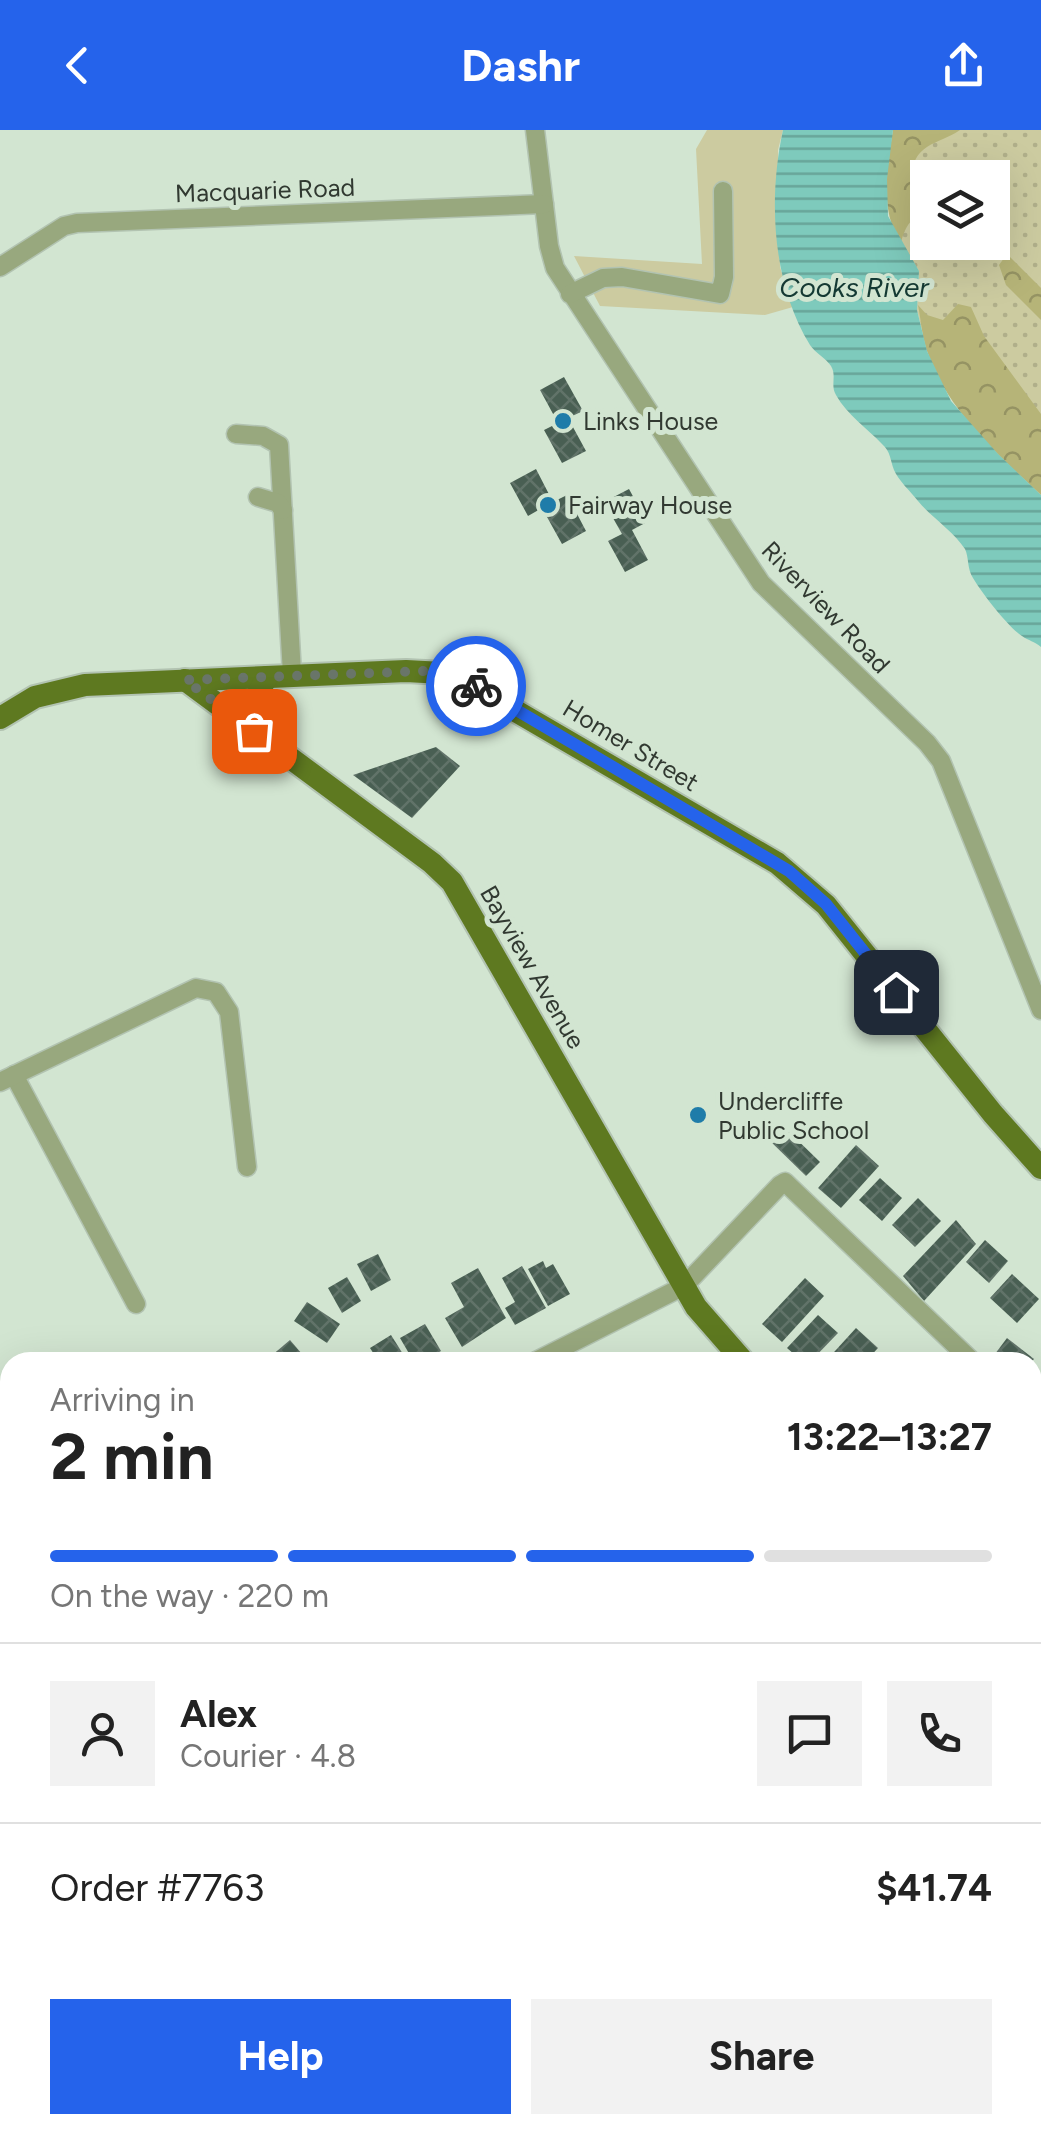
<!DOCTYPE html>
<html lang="en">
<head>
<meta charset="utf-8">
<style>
  :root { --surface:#fff; --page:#f2f2f2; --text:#222; --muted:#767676; --line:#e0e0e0; --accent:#2563eb }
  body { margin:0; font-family:Figtree,sans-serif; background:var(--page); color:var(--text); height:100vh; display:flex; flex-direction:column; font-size:38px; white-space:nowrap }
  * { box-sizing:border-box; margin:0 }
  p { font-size:32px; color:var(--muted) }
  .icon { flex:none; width:55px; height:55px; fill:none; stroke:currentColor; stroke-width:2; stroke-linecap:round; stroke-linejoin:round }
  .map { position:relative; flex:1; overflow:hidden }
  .sheet { position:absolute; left:0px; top:1222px; width:1042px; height:782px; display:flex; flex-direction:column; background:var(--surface); border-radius:30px 30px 0 0; box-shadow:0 10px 40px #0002 }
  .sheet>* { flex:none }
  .fabs { position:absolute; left:910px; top:30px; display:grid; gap:20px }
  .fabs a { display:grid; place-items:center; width:100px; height:100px; border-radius:0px; background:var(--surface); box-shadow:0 10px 40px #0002; font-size:50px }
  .pin { position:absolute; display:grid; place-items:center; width:85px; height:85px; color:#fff; margin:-42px; border-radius:20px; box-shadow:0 5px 15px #0006 }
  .courier { position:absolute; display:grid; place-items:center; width:100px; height:100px; margin:-50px; border:8px solid #2563eb; border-radius:50%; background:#fff; color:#222; box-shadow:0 2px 12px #0007 }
  .headline em { font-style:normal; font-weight:700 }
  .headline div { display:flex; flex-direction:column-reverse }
  .headline { display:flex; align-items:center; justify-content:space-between; height:170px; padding:0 50px }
  h1 { font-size:65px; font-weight:700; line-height:75px }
  .bar { display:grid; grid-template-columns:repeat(4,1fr); gap:15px 10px; align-content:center; height:120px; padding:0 50px }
  .bar i { height:12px; border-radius:8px; background:var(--line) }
  .bar .active { background:var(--accent) }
  .bar p { grid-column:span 4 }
  .line { display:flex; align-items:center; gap:25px; padding:0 50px; border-top:2px solid var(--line) }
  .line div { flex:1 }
  .round { display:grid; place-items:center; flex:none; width:105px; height:105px; border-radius:0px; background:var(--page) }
  .button { display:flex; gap:20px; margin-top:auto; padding:20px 50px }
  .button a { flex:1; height:115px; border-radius:0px; background:var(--accent); color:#fff; font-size:40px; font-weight:700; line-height:115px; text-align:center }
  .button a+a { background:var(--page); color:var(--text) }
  header { display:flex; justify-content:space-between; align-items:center; height:130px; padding:0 50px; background:var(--accent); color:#fff; font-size:45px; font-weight:700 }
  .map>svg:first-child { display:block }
</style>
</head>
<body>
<header><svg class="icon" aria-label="back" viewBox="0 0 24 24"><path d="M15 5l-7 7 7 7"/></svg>Dashr<svg class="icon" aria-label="share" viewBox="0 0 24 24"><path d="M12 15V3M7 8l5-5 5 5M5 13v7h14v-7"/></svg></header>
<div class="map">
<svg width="1041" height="2004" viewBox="0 0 1041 2004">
  <defs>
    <pattern id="grass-dots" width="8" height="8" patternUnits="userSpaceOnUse" patternTransform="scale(2.5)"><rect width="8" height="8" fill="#cccba0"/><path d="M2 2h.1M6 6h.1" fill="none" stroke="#b0af8a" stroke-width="1.8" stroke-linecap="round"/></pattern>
    <pattern id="forest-crowns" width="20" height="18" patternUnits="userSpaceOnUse" patternTransform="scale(2.5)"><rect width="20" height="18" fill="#b6b478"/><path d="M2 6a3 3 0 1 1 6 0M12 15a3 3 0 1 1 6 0" fill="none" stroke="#959363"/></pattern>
    <pattern id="water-rules" width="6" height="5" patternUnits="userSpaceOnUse" patternTransform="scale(2.5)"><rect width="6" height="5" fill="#7ecabc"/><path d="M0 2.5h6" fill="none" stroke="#68a599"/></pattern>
    <pattern id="building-cross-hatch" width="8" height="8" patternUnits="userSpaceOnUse" patternTransform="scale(2.5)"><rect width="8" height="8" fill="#495f53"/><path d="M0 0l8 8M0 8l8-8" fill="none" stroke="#617369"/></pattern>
  </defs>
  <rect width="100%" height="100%" fill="#d2e5d1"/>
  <!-- grass -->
  <path fill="url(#grass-dots)" fill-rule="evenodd" d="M893 0H1041V365L927 221 917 180 919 141 896 105ZM928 48H992V112H928Z"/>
  <!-- forest -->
  <g fill="url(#forest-crowns)">
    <path d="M893 0H960C938 15 911 13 912 50L922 49 927 52V79C912 88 905 95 901 113 879 81 887 36 893 0Z"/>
    <polygon points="1007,124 1041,158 1041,190 1006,155 999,135"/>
    <path d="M958 174 971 177 984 206 1041 284V365C997 324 947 280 927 221 922 206 921 190 918 175L927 185 943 190Z"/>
  </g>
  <!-- park -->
  <g fill="#cccba0">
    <polygon points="707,0 783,0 778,20 780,137 793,177 765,185 600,176 574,126 702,134 696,19"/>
    <polygon points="0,1368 10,1378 10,1971 0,1978"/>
    <polygon points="682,1995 986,1995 997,2004 690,2004"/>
  </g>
  <!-- water -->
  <g fill="url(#water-rules)">
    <path d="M783 0H893L887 49 888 86 919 141 917 180 927 221 951 271 998 324 1041 365V517C1034 511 1029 511 1022 506 1009 498 981 462 973 448 967 439 969 427 965 419 954 402 930 386 918 371 911 362 898 350 894 340 890 330 891 322 882 314 867 298 847 285 836 265 830 255 837 246 831 236 826 228 815 223 810 215 772 153 768 69 783 0Z"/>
    <polygon points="10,1994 10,1995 53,1995 42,2004 0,2004 0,2000"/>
    <polygon points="601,1995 666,1995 673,2004 604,2004"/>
  </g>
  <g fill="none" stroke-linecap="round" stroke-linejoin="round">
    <!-- stream -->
    <polyline stroke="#7ecabc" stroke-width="5" points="0,1670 10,1706"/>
  </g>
  <!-- building -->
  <g fill="url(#building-cross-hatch)">
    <polygon points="564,247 583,281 568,288 586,321 562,333 544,300 558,293 540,260"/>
    <polygon points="536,339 553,372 567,365 586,401 562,414 542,378 528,386 510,353"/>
    <polygon points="629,359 647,392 632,400 648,430 625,442 608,411 622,404 604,372"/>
    <polygon points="436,617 460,636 412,688 353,645"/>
    <polygon points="781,994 820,1032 806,1046 767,1008"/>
    <polygon points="856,1015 879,1036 841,1078 818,1058"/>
    <polygon points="880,1048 902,1068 882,1091 859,1070"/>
    <polygon points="918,1068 941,1091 915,1117 892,1095"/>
    <polygon points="956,1090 976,1114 924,1171 903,1146"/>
    <polygon points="985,1110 1008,1131 989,1153 966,1132"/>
    <polygon points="378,1124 391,1150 371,1161 357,1134"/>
    <polygon points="543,1131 546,1138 553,1134 570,1164 548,1176 528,1139"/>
    <polygon points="522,1136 546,1178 515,1195 505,1178 515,1172 502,1148"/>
    <polygon points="478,1138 506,1188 462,1217 445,1188 464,1177 451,1153"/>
    <polygon points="1012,1144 1039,1169 1017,1193 990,1168"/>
    <polygon points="347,1147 361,1171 342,1183 328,1158"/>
    <polygon points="805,1148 824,1166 782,1212 762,1194"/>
    <polygon points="307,1172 340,1194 327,1213 294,1191"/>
    <polygon points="818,1185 838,1203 810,1232 803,1232 787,1218"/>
    <polygon points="425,1194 441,1221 421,1232 414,1232 400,1208"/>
    <polygon points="856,1198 878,1218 865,1232 825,1232"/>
    <polygon points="391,1205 408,1232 379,1232 370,1218"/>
    <polygon points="1007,1208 1034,1229 1031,1232 989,1232"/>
    <polygon points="290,1210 308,1231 264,1232"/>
    <polygon points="608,1223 618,1232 598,1232"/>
    <polygon points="298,1995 345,1995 345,1996 318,2004 296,2004"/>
  </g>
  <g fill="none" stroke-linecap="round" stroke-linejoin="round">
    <defs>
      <g id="minor">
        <polyline points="535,0 549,116 555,138 761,453 927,613 941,631 1041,880"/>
        <polyline points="0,137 64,96 77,93 544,74"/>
        <polyline points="570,164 603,148 622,147 720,164 724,147 723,61"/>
        <polyline points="236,304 263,306 279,315 292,544"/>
        <polyline points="258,367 278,373 283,380"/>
        <polyline points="14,945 136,1174"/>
        <polyline points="0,952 196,858 216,862 229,882 247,1037"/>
        <polyline points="534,1232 684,1156 780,1055 785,1052 973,1232"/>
        <polyline points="1032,1290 1041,1298"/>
        <polyline points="0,1341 10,1350"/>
        <polyline points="1032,1871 1041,1879"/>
        <polyline points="1007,1995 1014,2004"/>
      </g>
      <g id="major">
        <polyline points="185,550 432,733 452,752 696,1177 744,1232"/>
        <polyline points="0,588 35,567 85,555 406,541 443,543 459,548 777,733 826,775 993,984 1041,1038"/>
        <polyline points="254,601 256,567 267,547"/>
        <polyline points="1032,1466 1041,1470"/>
      </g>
    </defs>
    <!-- minor casing -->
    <use href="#minor" stroke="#b2c3b1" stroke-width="21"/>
    <!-- major casing -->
    <use href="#major" stroke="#b2c3b1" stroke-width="26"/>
    <!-- minor -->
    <use href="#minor" stroke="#98a87e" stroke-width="18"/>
    <!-- major -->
    <use href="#major" stroke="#5e7920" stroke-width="22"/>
  </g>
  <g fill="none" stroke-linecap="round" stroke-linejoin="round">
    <!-- done -->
    <polyline stroke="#697569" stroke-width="10" stroke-dasharray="0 18" points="254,601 185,550 426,541 443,543 476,556"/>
    <!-- route -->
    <polyline stroke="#2563eb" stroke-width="12" points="476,556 789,741 826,774 896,862"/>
  </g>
  <!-- markers -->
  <g fill="#1f7ca9" stroke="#d2e5d1" stroke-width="4">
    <circle cx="563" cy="291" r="10"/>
    <circle cx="548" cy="375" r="10"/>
    <circle cx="698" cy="985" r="10"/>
  </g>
  <g text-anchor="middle" stroke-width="10" stroke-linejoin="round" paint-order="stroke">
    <!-- street labels -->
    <g font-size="25" fill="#313931" stroke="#d2e5d1">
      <text transform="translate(265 60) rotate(-2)" y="9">Macquarie Road</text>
      <text transform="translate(826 477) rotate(46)" y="9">Riverview Road</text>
      <text transform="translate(631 615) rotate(31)" y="9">Homer Street</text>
      <text transform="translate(533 837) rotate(60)" y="9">Bayview Avenue</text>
    </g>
    <!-- poi labels -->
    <g font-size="25" fill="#313931" stroke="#d2e5d1" text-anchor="start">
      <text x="583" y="300">Links House</text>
      <text x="568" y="384">Fairway House</text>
      <text x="718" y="980">Undercliffe<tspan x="718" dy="29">Public School</tspan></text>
    </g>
    <!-- water labels -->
    <g font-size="28" font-style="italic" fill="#143933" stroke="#d2e5d1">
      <text x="854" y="167">Cooks River</text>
    </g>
  </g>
</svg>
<div class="fabs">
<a><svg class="icon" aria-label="layers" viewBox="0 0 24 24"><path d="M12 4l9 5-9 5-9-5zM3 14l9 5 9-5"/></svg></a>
</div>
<div class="pin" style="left:254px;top:601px;background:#ea580c"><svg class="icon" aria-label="bag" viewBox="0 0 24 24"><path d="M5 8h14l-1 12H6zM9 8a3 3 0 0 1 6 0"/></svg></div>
<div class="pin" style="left:896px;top:862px;background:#1f2937"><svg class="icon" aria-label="home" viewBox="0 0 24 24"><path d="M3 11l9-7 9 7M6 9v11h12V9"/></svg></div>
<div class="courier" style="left:476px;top:556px"><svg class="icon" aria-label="bike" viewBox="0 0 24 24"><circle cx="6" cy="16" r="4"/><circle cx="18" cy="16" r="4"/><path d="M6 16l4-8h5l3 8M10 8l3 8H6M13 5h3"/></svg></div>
<section class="sheet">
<div class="headline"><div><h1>2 min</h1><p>Arriving in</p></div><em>13:22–13:27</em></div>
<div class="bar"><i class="active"></i><i class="active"></i><i class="active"></i><i></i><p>On the way · 220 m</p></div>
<div class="line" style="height:180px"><a class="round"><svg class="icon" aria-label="person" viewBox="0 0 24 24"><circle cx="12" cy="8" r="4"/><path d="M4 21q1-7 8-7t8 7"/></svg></a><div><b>Alex</b><p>Courier · 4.8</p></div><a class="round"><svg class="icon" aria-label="chat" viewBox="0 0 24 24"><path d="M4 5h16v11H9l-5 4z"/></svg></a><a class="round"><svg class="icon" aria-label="phone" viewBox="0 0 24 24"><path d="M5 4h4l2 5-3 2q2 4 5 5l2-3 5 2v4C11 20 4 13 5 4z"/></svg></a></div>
<div class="line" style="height:130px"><div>Order #7763</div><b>$41.74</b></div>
<div class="button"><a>Help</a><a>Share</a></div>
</section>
</div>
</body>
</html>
